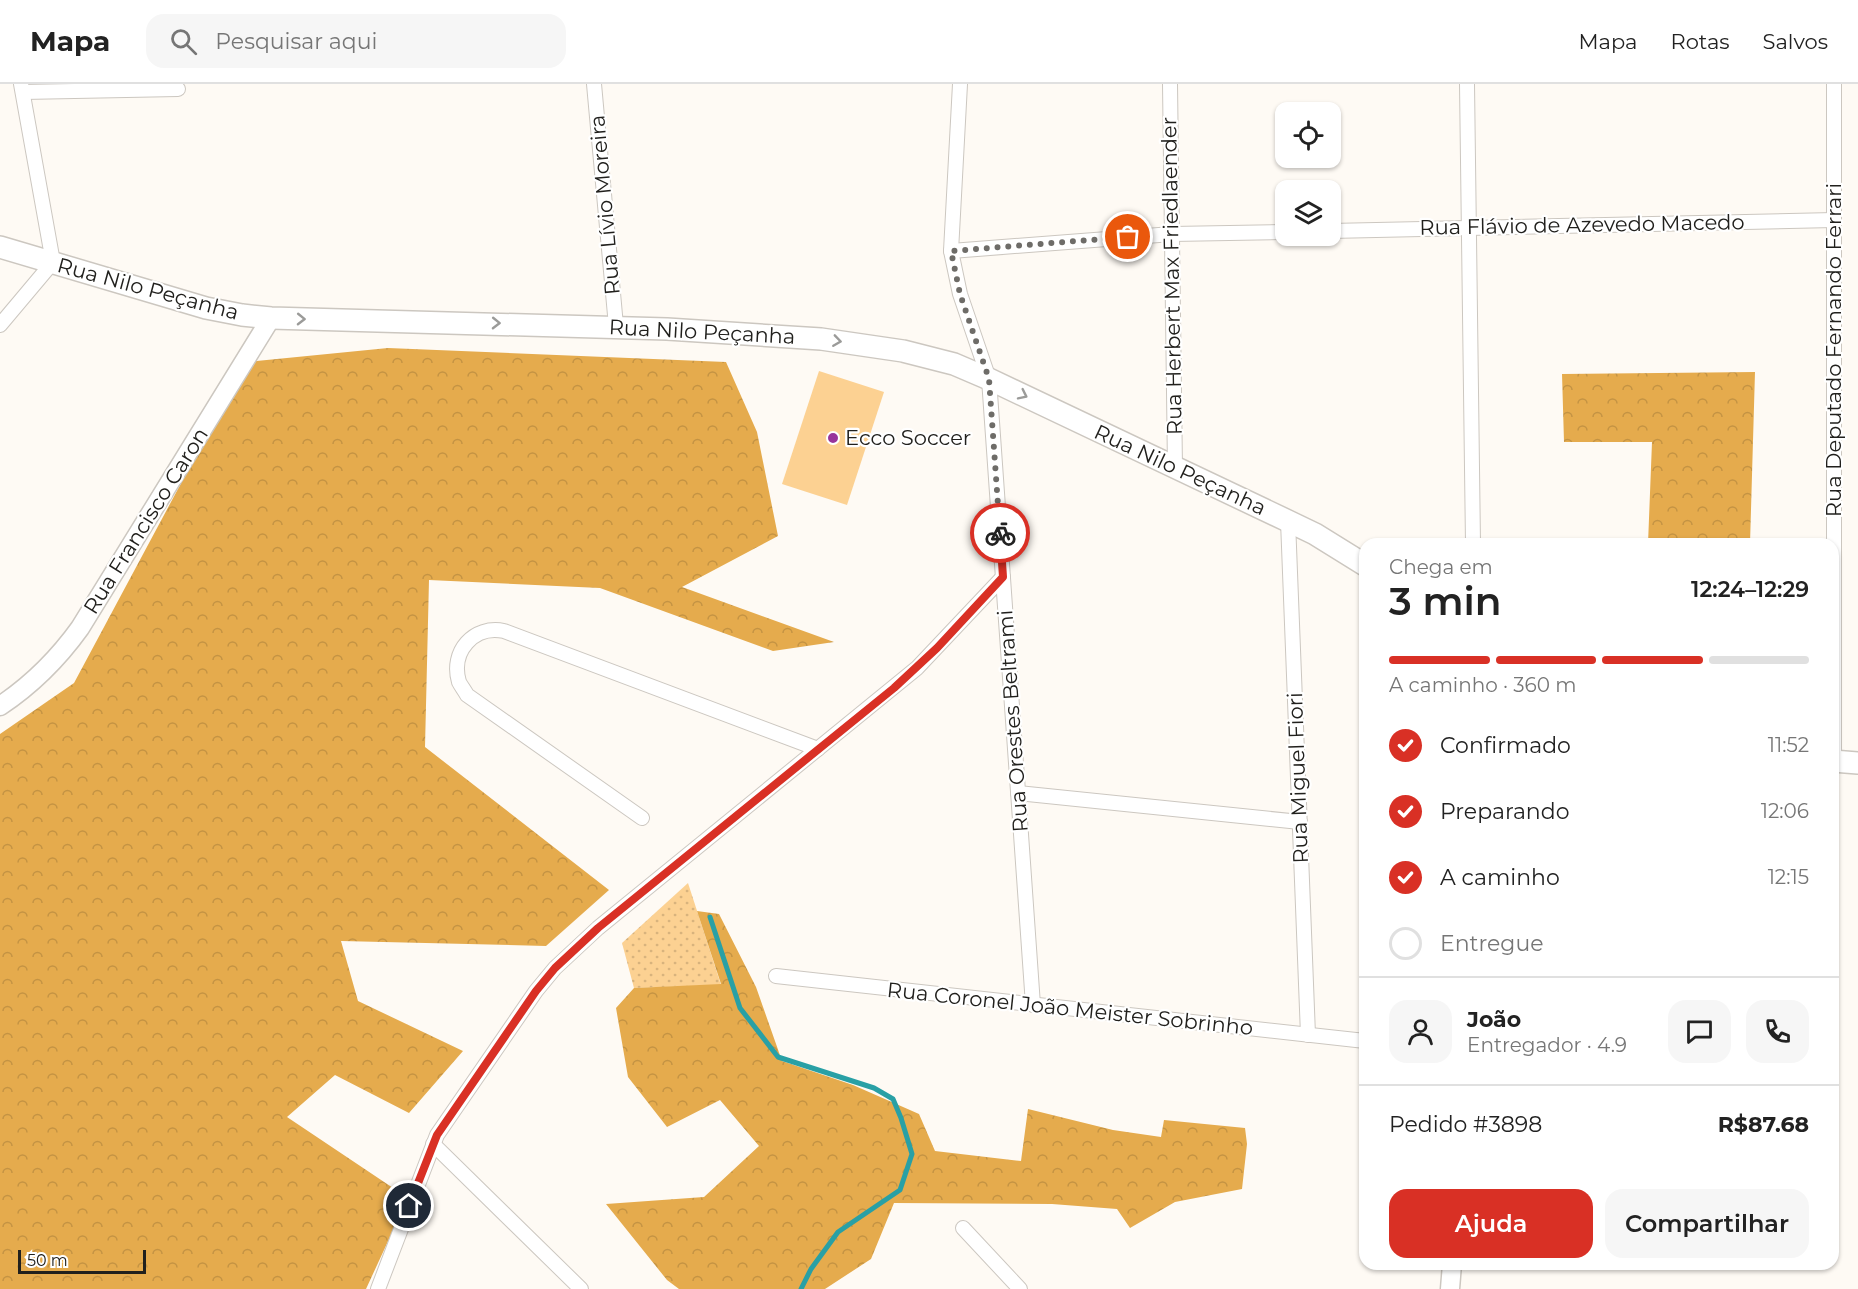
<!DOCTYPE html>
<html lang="pt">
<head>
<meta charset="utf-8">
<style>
  :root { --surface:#fff; --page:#f6f6f6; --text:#222; --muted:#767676; --line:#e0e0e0; --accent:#d93025 }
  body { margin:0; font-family:Montserrat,sans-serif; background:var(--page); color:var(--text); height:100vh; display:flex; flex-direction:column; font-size:22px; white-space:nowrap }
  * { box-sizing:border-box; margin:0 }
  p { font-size:20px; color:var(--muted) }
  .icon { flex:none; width:33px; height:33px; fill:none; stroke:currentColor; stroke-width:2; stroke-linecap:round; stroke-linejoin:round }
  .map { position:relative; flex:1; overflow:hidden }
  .panel { position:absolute; left:1359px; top:454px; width:480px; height:732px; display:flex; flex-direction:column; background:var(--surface); border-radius:18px; box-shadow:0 2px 4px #0004 }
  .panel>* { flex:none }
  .fabs { position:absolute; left:1275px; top:18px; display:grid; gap:12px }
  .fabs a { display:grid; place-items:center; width:66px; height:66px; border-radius:12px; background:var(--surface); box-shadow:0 2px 4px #0004; font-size:30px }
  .scale { position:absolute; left:18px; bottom:15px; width:128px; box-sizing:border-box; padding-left:6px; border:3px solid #21201d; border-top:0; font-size:16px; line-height:21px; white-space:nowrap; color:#21201d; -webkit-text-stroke:4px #fff; paint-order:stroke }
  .pin { position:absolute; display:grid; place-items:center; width:51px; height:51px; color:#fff; margin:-26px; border:3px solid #fff; border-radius:50%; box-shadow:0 2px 6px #0007 }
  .courier { position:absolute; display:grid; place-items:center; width:60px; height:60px; margin:-30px; border:4px solid #d93025; border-radius:50%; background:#fff; color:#222; box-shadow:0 2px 8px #0007 }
  .overview em { font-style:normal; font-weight:600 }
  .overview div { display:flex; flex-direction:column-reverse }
  .overview { display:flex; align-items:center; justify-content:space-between; height:102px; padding:0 30px }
  h1 { font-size:39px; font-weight:600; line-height:45px }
  .bar { display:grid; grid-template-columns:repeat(4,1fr); gap:9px 6px; align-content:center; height:72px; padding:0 30px }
  .bar i { height:8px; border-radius:4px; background:var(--line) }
  .bar .on { background:var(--accent) }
  .bar p { grid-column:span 4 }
  .line { display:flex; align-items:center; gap:15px; padding:0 30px; border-top:2px solid var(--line) }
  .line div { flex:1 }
  .round { display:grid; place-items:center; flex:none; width:63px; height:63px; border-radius:18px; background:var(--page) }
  ol { padding:0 30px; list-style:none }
  li { display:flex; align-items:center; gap:18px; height:66px }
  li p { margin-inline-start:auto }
  li .icon { padding:6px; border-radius:50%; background:var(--accent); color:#fff; stroke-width:4 }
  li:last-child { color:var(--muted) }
  li i { width:33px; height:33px; border:3px solid var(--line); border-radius:50% }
  .primary-button { display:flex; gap:12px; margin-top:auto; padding:12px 30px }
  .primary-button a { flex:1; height:69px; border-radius:18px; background:var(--accent); color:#fff; font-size:24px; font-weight:600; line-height:69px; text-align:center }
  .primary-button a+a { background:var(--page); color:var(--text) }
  header { display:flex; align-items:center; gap:36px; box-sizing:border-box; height:84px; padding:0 30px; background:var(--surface); border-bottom:2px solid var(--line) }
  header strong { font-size:28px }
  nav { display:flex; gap:33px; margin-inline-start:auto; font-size:21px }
  .search { width:420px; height:54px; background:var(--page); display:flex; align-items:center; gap:15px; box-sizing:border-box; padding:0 21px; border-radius:18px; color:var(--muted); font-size:22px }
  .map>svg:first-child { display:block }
</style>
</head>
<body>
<header>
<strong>Mapa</strong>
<div class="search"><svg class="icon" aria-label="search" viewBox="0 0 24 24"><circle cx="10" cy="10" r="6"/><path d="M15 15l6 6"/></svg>Pesquisar aqui</div>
<nav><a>Mapa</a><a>Rotas</a><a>Salvos</a></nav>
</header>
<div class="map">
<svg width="1858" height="1205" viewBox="0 0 1858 1205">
  <defs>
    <pattern id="grass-dots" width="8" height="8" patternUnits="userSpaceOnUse" patternTransform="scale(1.5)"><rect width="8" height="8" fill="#fcd192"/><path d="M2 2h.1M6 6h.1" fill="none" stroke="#d8b37d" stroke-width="1.8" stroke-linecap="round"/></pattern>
    <pattern id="forest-crowns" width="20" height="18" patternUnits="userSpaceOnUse" patternTransform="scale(1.5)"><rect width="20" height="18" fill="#e5ab4d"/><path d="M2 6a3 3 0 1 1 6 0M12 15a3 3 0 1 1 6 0" fill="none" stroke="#c49343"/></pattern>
  </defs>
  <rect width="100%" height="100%" fill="#fefaf4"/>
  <!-- grass -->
  <polygon fill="url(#grass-dots)" points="688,799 721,901 634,904 622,859"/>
  <!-- forest -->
  <g fill="url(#forest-crowns)">
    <polygon points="388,264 726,278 757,348 778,452 682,503 834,558 773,567 600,504 429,496 425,663 609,806 546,862 341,857 358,917 463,967 409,1029 335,991 287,1033 408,1114 366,1205 0,1205 0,650 74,599 246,278"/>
    <polygon points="1755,288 1750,460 1648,460 1652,358 1564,358 1562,290"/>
    <polygon points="697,827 719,830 756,903 782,977 853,1001 919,1030 935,1067 1021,1077 1028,1025 1113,1046 1161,1053 1164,1036 1245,1044 1247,1060 1242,1105 1175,1118 1130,1144 1117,1125 1052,1120 894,1119 871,1175 825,1205 679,1205 667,1196 606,1120 704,1113 759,1062 720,1016 667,1043 628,993 616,924 634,904 721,900"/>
  </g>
  <!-- garden -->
  <polygon fill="#fcd192" points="819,287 884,308 847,421 782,400"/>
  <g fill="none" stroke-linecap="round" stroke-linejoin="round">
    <!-- stream -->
    <polyline stroke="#29a0a5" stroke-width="5" points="710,833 740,924 778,973 874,1004 893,1015 901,1034 912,1070 900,1106 838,1148 811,1185 801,1205"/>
    <defs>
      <g id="street">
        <polyline points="594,0 616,242"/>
        <polyline points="960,0 951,167 960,210 989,295 1033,921"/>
        <polyline points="1170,0 1175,384"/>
        <polyline points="1467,0 1473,460"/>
        <polyline points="23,8 178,5"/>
        <polyline points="1330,147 1834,136"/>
        <polyline points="951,167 1172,150 1286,148"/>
        <polyline points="0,241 53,178 21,0"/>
        <polyline points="1288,437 1308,951"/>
        <polyline points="1834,677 1834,0"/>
        <polyline points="1018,709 1300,738"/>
        <path d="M642 734 467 611C465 607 461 602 459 598 450 567 474 541 504 547L818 665"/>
        <polyline points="776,892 1365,957"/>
        <polyline points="433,1060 581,1205"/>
        <polyline points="963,1144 1020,1205"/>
        <polyline points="378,1205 437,1051 536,907 555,884 598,844 917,584 1003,493"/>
      </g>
      <g id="secondary">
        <path d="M0 622C33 600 57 576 80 544L271 234"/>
        <polyline points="1450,1205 1452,1180"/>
      </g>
      <g id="primary">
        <polyline points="0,163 206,224 242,231 271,234 667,245 821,255 903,267 954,280 989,295 1288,437 1315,450 1365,481"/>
        <polyline points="1833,677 1858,679"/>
      </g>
    </defs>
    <!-- street casing -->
    <use href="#street" stroke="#ccc7c0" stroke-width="16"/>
    <!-- secondary casing -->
    <use href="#secondary" stroke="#ccc7c0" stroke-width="21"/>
    <!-- primary casing -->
    <use href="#primary" stroke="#ccc7c0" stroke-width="24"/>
    <!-- street -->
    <use href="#street" stroke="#fff" stroke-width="14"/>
    <!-- secondary -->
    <use href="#secondary" stroke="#fff" stroke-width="18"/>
    <!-- primary -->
    <use href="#primary" stroke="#fff" stroke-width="21"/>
  </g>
  <!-- one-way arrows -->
  <defs><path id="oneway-chevron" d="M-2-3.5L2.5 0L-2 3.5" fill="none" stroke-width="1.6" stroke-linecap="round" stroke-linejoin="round" transform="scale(1.5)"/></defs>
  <g stroke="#9b9b99">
    <use href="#oneway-chevron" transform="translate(301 235) rotate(1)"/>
    <use href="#oneway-chevron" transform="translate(496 239) rotate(1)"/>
    <use href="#oneway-chevron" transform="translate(837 257) rotate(8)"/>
    <use href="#oneway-chevron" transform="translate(1023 311) rotate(26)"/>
  </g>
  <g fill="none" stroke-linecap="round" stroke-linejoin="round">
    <!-- done -->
    <polyline stroke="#6e6c68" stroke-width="6" stroke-dasharray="0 10.8" points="1000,449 989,295 960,210 951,167 1128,153"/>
    <!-- route -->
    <polyline stroke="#d93025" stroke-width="8" points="409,1122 437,1051 536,907 555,884 598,844 894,604 937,564 1003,493 1000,449"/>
  </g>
  <!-- markers -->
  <circle fill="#98349b" stroke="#fff" stroke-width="2" cx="833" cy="354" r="6"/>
  <g text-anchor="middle" stroke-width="4.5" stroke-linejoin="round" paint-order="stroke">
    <!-- street labels -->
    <g font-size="21" fill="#21201d" stroke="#fff">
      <text transform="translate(605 121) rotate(-95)" y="7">Rua Lívio Moreira</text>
      <text transform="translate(1582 141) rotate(-1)" y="7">Rua Flávio de Azevedo Macedo</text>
      <text transform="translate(1172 192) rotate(-91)" y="7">Rua Herbert Max Friedlaender</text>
      <text transform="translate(148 205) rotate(15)" y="7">Rua Nilo Peçanha</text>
      <text transform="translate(702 248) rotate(3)" y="7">Rua Nilo Peçanha</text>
      <text transform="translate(1834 266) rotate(-90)" y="7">Rua Deputado Fernando Ferrari</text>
      <text transform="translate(1180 386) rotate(25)" y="7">Rua Nilo Peçanha</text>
      <text transform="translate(146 437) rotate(-58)" y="7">Rua Francisco Caron</text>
      <text transform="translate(1013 637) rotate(-94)" y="7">Rua Orestes Beltrami</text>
      <text transform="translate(1298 694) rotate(-92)" y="7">Rua Miguel Fiori</text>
      <text transform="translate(1070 925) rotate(6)" y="7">Rua Coronel João Meister Sobrinho</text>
    </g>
    <!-- poi labels -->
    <g font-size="21" fill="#21201d" stroke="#fff" text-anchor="start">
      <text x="845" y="361">Ecco Soccer</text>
    </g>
  </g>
</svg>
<div class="fabs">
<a><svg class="icon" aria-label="locate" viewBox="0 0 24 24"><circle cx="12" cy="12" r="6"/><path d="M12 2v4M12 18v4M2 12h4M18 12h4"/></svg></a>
<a><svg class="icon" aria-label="layers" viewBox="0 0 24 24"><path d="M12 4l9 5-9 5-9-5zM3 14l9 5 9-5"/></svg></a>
</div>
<div class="scale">50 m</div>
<div class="pin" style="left:1128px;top:153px;background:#ea580c"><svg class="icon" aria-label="bag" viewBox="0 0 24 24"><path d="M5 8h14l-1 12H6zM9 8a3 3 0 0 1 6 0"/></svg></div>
<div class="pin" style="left:409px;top:1122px;background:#1f2937"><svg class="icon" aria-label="home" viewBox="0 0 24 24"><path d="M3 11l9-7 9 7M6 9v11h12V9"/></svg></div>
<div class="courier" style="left:1000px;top:449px"><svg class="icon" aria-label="bike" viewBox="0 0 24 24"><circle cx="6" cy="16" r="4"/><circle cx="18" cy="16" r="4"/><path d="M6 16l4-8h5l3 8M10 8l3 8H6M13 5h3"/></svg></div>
<section class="panel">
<div class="overview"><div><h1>3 min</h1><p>Chega em</p></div><em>12:24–12:29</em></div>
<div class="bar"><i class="on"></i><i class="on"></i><i class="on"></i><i></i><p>A caminho · 360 m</p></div>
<ol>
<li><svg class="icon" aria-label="check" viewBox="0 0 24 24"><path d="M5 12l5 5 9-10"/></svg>Confirmado<p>11:52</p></li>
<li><svg class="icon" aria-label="check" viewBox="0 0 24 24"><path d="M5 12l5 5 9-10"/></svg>Preparando<p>12:06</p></li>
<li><svg class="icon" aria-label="check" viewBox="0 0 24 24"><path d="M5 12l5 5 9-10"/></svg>A caminho<p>12:15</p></li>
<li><i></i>Entregue</li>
</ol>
<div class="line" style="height:108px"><a class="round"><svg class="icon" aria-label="person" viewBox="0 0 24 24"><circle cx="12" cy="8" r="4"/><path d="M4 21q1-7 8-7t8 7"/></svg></a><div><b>João</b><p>Entregador · 4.9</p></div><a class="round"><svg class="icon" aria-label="chat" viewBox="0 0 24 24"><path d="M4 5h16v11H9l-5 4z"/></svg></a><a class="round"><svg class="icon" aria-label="phone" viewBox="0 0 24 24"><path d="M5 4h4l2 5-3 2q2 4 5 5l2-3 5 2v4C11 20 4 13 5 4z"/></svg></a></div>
<div class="line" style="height:78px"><div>Pedido #3898</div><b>R$87.68</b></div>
<div class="primary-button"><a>Ajuda</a><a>Compartilhar</a></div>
</section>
</div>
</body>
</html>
